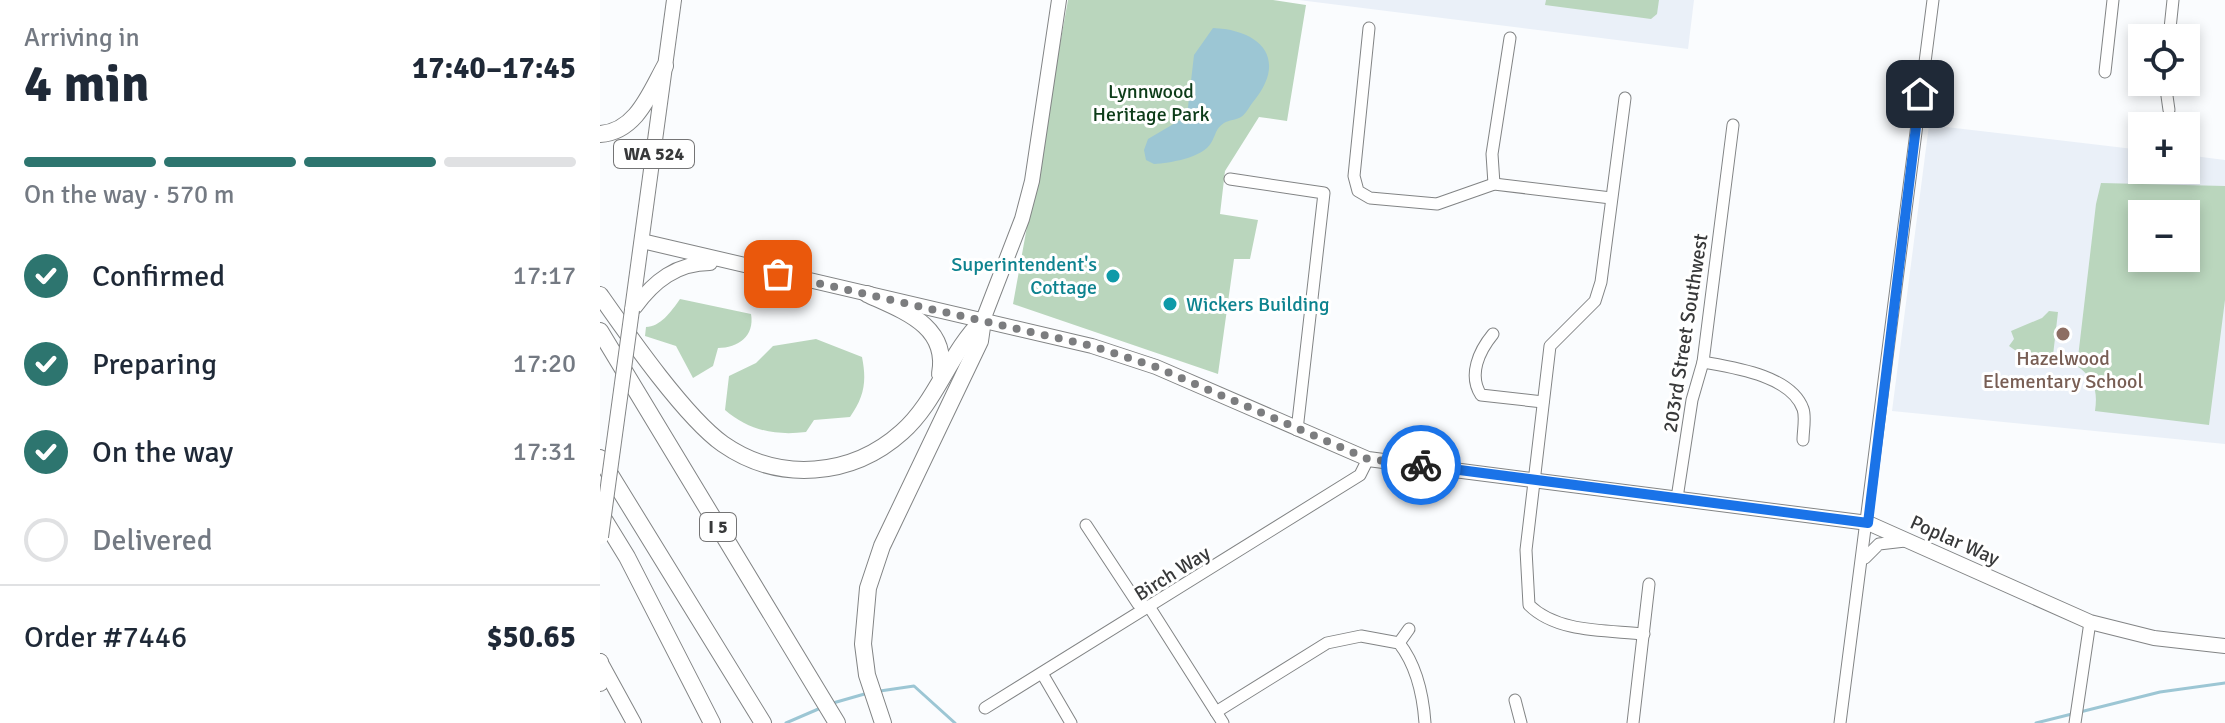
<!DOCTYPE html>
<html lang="en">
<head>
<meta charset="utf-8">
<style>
  :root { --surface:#fff; --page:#f2f2f3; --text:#1f2937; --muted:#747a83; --line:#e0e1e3; --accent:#2d756f }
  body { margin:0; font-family:Signika,sans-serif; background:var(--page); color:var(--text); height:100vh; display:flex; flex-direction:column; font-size:30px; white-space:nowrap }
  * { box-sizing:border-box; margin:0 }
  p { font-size:26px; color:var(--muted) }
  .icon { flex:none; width:44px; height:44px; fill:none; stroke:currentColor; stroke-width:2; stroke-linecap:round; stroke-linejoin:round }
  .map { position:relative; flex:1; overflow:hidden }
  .sheet { display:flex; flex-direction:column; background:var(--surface); width:600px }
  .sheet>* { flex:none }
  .fabs { position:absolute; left:1528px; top:24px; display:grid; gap:16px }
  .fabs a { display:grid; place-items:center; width:72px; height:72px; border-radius:0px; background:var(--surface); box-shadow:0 4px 12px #0003; font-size:40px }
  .pin { position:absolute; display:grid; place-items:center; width:68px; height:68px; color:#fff; margin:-34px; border-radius:16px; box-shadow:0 4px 12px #0006 }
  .courier { position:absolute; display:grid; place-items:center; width:80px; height:80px; margin:-40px; border:6px solid #1a73e8; border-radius:50%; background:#fff; color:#222; box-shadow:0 2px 10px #0007 }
  .headline em { font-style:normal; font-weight:800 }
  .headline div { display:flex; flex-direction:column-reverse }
  .headline { display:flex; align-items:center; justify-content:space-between; height:136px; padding:0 24px }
  h1 { font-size:52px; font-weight:800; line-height:60px }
  .bar { display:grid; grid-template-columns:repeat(4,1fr); gap:12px 8px; align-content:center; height:96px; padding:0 24px }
  .bar i { height:10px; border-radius:6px; background:var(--line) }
  .bar .selected { background:var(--accent) }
  .bar p { grid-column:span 4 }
  .line { display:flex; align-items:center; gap:20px; padding:0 24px; border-top:2px solid var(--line) }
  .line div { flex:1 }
  ol { padding:0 24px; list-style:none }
  li { display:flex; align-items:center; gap:24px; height:88px }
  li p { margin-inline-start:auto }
  li .icon { padding:8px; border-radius:50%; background:var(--accent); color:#fff; stroke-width:4 }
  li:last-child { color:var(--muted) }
  li i { width:44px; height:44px; border:4px solid var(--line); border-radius:50% }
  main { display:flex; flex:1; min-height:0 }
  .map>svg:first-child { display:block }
</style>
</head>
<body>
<main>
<section class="sheet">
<div class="headline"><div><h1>4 min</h1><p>Arriving in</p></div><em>17:40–17:45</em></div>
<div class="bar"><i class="selected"></i><i class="selected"></i><i class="selected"></i><i></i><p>On the way · 570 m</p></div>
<ol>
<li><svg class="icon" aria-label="check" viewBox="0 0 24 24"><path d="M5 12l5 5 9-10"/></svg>Confirmed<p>17:17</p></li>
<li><svg class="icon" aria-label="check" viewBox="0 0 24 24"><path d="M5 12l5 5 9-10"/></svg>Preparing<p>17:20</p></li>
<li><svg class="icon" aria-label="check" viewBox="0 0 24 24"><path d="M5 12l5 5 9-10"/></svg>On the way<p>17:31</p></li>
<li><i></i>Delivered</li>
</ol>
<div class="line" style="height:104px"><div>Order #7446</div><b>$50.65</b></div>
</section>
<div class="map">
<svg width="1625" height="723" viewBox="0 0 1625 723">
  <rect width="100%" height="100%" fill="#fafcfe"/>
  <!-- built -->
  <g fill="#eaf0f8" fill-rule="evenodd">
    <polygon points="699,0 1094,0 1088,49"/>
    <path d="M1329 125 1542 150V170H1586V155L1625 160V444L1292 411ZM1542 214H1586V258H1542Z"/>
  </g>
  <!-- green -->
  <g fill="#bad6bd" fill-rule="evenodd">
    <polygon points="468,0 673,0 706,5 687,121 659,117 625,171 620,214 658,220 650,259 634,259 618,374 413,304"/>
    <polygon points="946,0 1059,0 1057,14 1051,19 945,5"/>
    <path d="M1501 183 1625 186V300L1609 425 1495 411C1498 390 1494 378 1477 366L1496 204ZM1542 214H1586V258H1542Z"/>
    <path d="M80 299 151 314C155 336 138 348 118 348L113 366 93 378 76 346 45 336 46 327C60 327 71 312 80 299Z"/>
    <polygon points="1449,311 1458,312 1452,364 1432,362 1409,346 1414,339 1411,331 1442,318"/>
    <path d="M216 339 262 357C267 382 264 397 250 417L214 420 206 432C175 436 148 430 125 410L129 376 156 363 173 346Z"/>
  </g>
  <!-- water -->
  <path fill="#9cc6d4" d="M613 28C662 30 688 60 653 102 649 107 646 114 641 117 636 120 629 120 624 123 615 129 616 135 611 143 602 158 570 163 554 164L546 160 544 150 548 139 587 116 594 55Z"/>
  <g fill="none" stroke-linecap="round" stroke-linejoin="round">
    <!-- stream -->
    <g stroke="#9cc6d4" stroke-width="3">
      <polyline points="280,691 314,686 355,723"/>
      <polyline points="233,703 268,693"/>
      <polyline points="186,723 223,707"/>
      <polyline points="1436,723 1560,692 1625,683"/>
    </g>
    <defs>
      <g id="minor">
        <polyline points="769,28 754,176 758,191 770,198 837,204 894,184 1011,198"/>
        <polyline points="1569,38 1573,0"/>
        <polyline points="1505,72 1513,0"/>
        <polyline points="1565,82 1569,110"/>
        <path d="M1025 98 1001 282 995 301 950 346 926 550 929 605C957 633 1007 630 1044 634"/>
        <polyline points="630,179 724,193 697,430"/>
        <polyline points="894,184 892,154 910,38"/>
        <path d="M893 334C879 351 868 375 881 395L943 402"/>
        <path d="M1103 362C1131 367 1191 375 1203 409 1206 417 1203 431 1203 440"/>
        <polyline points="1077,498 1092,400 1103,362 1133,125"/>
        <polyline points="486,525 538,604 550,608 623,723"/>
        <polyline points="1265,558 1279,544 1305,541"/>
        <polyline points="799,643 809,629"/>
        <polyline points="443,675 471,723"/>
        <polyline points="915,700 921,723"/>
        <polyline points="385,708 760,475 768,459"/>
        <path d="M616 712 727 643 761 636 799 643C817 666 823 694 825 723"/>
        <polyline points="1033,723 1049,584"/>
        <polyline points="1240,723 1333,0"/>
        <polyline points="1475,723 1490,622"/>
      </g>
      <g id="major">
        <polyline points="42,241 492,346 556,367 768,459 1268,523 1490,622 1554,638 1625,646"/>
        <path d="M35 307C54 281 77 263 110 263"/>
        <polyline points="32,310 74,0"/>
        <polyline points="383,320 422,219 432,181 459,0"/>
        <polyline points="0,661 34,723"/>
      </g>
      <g id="highway">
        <path d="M0 134C36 132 50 93 65 66"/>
        <path d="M267 294C304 311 349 326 340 374"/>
        <path d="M0 295C28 335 85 417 123 444 179 483 252 477 302 432 337 401 349 353 383 320"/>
        <polyline points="0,331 237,723"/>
        <polyline points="0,458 163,723"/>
        <polyline points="0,513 27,557 112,723"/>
        <polyline points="0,662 0,683"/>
        <polyline points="283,723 267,675 263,644 268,588 282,546 380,341 383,320"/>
      </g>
    </defs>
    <!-- minor casing -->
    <use href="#minor" stroke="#828485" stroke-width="13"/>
    <!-- major casing -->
    <use href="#major" stroke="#828485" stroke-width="16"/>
    <!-- highway casing -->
    <use href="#highway" stroke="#828485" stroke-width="18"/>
    <!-- minor -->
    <use href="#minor" stroke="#fff" stroke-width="11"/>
    <!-- major -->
    <use href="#major" stroke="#fff" stroke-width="14"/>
    <!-- highway -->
    <use href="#highway" stroke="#fff" stroke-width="16"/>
    <defs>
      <polyline id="major-bridge" points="1,537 32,310"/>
    </defs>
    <!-- major-bridge casing -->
    <use href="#major-bridge" stroke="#828485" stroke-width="16" stroke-linecap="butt"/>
    <!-- major-bridge -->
    <use href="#major-bridge" stroke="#fff" stroke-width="14"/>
  </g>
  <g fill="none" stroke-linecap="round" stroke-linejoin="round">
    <!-- done -->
    <polyline stroke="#7c7d7f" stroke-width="8" stroke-dasharray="0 14.4" points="178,274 492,346 556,367 768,459 821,465"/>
    <!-- route -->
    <polyline stroke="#1a73e8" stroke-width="10" points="821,465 1268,523 1320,94"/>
  </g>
  <!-- markers -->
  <g fill="#0f9aa8" stroke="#fff" stroke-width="3">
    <circle cx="513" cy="276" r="8"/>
    <circle cx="570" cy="304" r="8"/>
  </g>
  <circle fill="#8d6e63" stroke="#fff" stroke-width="3" cx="1463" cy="334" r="8"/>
  <g text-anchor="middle" stroke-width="6" stroke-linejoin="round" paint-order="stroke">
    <!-- shield labels -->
    <g fill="#fff" stroke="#747475" stroke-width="2">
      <rect x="14" y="140" width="80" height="28" rx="6"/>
      <rect x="100" y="513" width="36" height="28" rx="6"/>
    </g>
    <g font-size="18" font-weight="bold" fill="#38393a">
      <text x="54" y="160">WA 524</text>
      <text x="118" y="533">I 5</text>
    </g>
    <!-- park labels -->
    <g font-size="20" fill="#0d3c19" stroke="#fff">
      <text x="551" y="98">Lynnwood<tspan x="551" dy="23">Heritage Park</tspan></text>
    </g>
    <!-- culture labels -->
    <g font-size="20" fill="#0d838f" stroke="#fff" text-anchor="end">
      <text x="497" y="271">Superintendent's<tspan x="497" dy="23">Cottage</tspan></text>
      <text x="586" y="311" text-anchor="start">Wickers Building</text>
    </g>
    <!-- street labels -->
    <g font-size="20" fill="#38393a" stroke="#fff">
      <text transform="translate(1085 333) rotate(-81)" y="7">203rd Street Southwest</text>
      <text transform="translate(1355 540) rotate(24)" y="7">Poplar Way</text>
      <text transform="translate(572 573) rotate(-32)" y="7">Birch Way</text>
    </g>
    <!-- education labels -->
    <g font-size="20" fill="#785e54" stroke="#fff">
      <text x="1463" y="365">Hazelwood<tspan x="1463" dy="23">Elementary School</tspan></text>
    </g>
  </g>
</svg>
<div class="fabs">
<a><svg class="icon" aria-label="locate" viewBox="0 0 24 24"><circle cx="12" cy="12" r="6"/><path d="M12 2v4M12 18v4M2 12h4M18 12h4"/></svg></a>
<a>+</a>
<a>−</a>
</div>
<div class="pin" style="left:178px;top:274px;background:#ea580c"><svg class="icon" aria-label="bag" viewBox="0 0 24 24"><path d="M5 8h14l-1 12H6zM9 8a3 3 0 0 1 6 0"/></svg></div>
<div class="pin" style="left:1320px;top:94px;background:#1f2937"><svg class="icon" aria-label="home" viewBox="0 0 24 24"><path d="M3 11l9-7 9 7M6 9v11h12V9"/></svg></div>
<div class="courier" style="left:821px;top:465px"><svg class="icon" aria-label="bike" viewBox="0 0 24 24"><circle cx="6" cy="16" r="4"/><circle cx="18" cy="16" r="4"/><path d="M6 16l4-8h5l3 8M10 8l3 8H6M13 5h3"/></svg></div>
</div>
</main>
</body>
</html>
